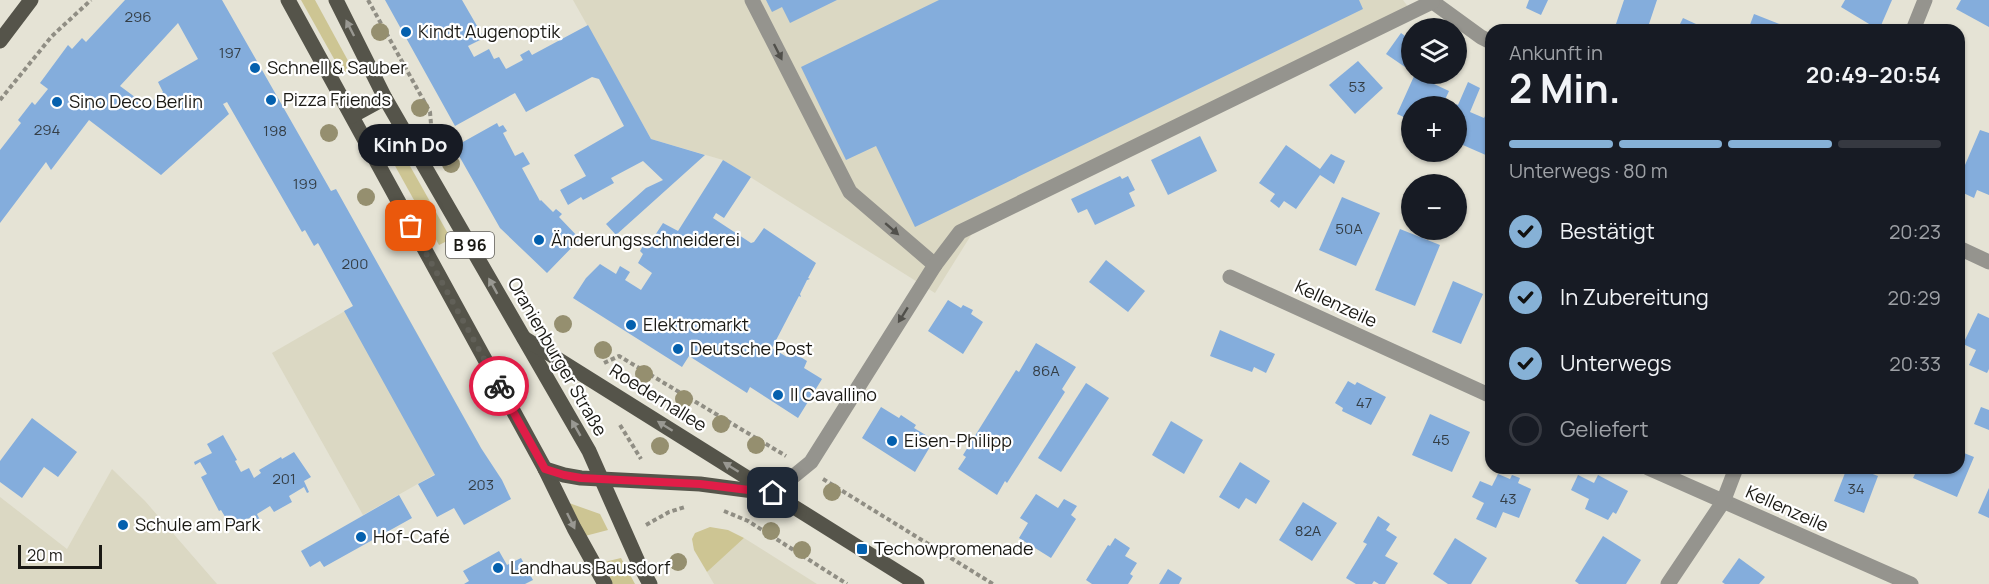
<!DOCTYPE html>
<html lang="de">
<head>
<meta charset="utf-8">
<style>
  :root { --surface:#171b24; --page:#242831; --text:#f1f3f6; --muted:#9ea1a6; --line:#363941; --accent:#86b1d6 }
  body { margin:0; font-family:Manrope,sans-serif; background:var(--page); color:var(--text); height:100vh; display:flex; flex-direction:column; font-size:22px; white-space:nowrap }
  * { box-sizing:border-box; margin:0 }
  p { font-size:20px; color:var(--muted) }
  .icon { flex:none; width:33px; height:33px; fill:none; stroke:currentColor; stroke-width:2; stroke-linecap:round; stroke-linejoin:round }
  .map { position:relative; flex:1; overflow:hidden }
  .side { position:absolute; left:1485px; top:24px; width:480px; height:450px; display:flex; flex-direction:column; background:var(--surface); border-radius:18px; box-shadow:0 2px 4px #0004 }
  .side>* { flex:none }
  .buttons { position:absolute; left:1401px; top:18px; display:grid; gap:12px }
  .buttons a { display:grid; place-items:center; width:66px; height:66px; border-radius:50%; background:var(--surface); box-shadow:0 2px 4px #0004; font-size:30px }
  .scale { position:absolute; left:18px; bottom:15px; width:84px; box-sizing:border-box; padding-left:6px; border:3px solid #1a1914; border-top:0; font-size:16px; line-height:21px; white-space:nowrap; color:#1a1914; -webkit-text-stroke:4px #fff; paint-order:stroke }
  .pin { position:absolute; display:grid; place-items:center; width:51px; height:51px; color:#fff; margin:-26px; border-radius:12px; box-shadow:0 3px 9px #0006 }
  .courier { position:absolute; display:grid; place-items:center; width:60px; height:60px; margin:-30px; border:4px solid #e11d48; border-radius:50%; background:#fff; color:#222; box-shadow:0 2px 8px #0007 }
  .bubble { position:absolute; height:42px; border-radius:21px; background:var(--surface); box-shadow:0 2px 4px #0004; font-size:20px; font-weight:700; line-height:42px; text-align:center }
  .summary em { font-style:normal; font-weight:700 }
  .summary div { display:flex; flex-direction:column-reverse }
  .summary { display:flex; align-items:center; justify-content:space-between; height:102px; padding:0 24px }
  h1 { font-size:39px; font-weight:700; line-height:45px }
  .bar { display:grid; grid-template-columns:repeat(4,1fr); gap:9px 6px; align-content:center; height:72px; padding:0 24px }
  .bar i { height:8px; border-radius:4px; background:var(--line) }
  .bar .on { background:var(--accent) }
  .bar p { grid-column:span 4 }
  ol { padding:0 24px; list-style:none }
  li { display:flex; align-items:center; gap:18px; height:66px }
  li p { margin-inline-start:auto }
  li .icon { padding:6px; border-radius:50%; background:var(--accent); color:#111; stroke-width:4 }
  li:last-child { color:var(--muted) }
  li i { width:33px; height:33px; border:3px solid var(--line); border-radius:50% }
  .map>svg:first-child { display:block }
</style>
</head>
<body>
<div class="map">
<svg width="1989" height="584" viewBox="0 0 1989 584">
  <rect width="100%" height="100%" fill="#e5e3d5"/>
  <!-- built -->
  <g fill="#dbd8c3">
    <polygon points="573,0 1403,0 1415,16 973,232 935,293 723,160 651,139"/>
    <polygon points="390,285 481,448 363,515 272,353"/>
    <polygon points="112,469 145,501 217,584 0,584 0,497 67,549"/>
    <polygon points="744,538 817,584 714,584 707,572"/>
  </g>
  <!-- grass -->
  <g fill="#cdc593">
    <polygon points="301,0 315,0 352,68 350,71 342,73"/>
    <polygon points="391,139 396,141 451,239 439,245 384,146"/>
    <polygon points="569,503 600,514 608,530 585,536"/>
    <polygon points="710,527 728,530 744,538 707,572 694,550 692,539 695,533"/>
    <polygon points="621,558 635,584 612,584 600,563"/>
  </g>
  <!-- building -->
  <g fill="#84addc" fill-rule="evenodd">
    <path d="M125 0H222L331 191 336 189 481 448 502 480 511 499 464 525 454 508 437 517 418 484 435 475 344 311 353 306 318 243 314 246 305 230 302 232 227 102 223 104 229 114 161 175 89 120 51 170 46 162 0 223V150L21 123 18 120 32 102 35 105 48 89 40 83 68 45 72 49 82 38 86 42ZM178 23 198 59 158 82 163 92 147 106 120 86Z"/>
    <polygon points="385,0 462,0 484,38 468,46 474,57 489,49 494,59 499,57 506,69 523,60 520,55 529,50 532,55 588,25 651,139 705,155 616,235 606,224 646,188 663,180 643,161 611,178 614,183 583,200 581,197 568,205 560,190 586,176 574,155 624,126 599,79 592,77 526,112 515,93 455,126"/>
    <polygon points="766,0 837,0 790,23 782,7 772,12"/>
    <polygon points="939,0 1359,0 1363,9 915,227 876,146 846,160 801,67"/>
    <polygon points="1529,0 1548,0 1541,15 1526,8"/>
    <polygon points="1624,0 1657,0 1647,30 1614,30"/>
    <polygon points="1845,0 1892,0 1879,30 1841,7"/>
    <polygon points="1961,0 1989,0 1989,27 1956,9"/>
    <polygon points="1754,14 1795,30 1748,30"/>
    <polygon points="1683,18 1709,30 1677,30"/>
    <polygon points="1401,33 1412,41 1412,58 1405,67 1386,54"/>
    <polygon points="1358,61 1383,88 1355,114 1329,85"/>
    <polygon points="1415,74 1424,78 1427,74 1431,74 1437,77 1434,84 1449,91 1442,106 1411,106 1406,118 1397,114"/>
    <polygon points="1468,82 1480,88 1470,112 1484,118 1489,108 1491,109 1491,150 1488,156 1456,142 1456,104 1458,105"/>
    <polygon points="497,123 499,127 503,125 507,131 503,133 515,156 523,152 530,164 522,168 540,201 541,200 553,212 556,209 562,214 559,217 580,239 547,273 500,228 454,147"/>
    <polygon points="1980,130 1989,133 1989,195 1977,190 1974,198 1959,191 1959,179"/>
    <polygon points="1200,136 1217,171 1168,195 1151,160"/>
    <polygon points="1286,145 1320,169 1331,154 1345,161 1334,184 1320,175 1296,209 1284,201 1279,208 1270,201 1275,194 1259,183"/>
    <polygon points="723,160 751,177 724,218 716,213 713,218 751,243 754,242 764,228 816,263 808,278 810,279 807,280 800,294 801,297 799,296 772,348 787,357 791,351 807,361 804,368 822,379 798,418 750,387 747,393 689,356 682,367 573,298 586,278 600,264 616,274 620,266 630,272 625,280 641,290 652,273 638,263 643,254 640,251 646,241 650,243 663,223 678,231"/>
    <polygon points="1120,176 1122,179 1128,176 1135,190 1129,193 1135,206 1095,225 1087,209 1078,213 1071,199"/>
    <polygon points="1342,197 1380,213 1356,266 1319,250"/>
    <polygon points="1400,229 1440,245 1415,306 1375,290"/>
    <polygon points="1106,260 1145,291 1128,312 1089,282"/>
    <polygon points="1453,281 1483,294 1461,344 1432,332"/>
    <polygon points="948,300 961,308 963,305 973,310 971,314 983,322 963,354 928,331"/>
    <polygon points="1978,313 1989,318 1989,369 1987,373 1969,365 1976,350 1963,344"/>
    <polygon points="1220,330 1275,354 1266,373 1254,367 1252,372 1210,356"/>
    <polygon points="1036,343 1076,367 1062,389 1065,392 1007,483 1005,481 997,495 958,469 966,457 963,455 1016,370 1019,372"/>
    <polygon points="1348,381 1355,385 1357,382 1386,397 1371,425 1342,411 1343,408 1335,403"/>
    <polygon points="1086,383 1109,398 1061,472 1038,458"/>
    <polygon points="881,407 899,418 901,415 916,425 914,428 934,440 915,472 862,438"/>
    <polygon points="1981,407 1989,410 1989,430 1974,424"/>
    <polygon points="1430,414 1470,432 1452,472 1412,455"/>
    <polygon points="32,418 77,452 58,477 44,467 22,498 0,482 0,461"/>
    <polygon points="1171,421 1203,440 1184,474 1152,455"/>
    <polygon points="223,435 237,460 235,461 241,472 249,468 254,478 261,473 259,470 281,457 282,459 294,452 311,477 304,481 309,492 307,493 304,487 289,496 292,502 274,512 270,506 257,514 260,520 258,522 255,515 240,523 239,521 230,525 221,510 219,511 201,477 207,474 200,462 195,465 194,462 212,453 207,444"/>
    <polygon points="1959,451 1974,457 1957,497 1913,478 1918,468 1959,468"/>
    <polygon points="1240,462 1270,481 1256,504 1246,498 1239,509 1219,497"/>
    <polygon points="1847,468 1857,468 1878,476 1864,513 1834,501"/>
    <polygon points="1498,474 1510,479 1512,475 1520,478 1518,483 1531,489 1519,518 1503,512 1496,528 1476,519 1484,503 1472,497 1480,481 1492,486"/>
    <polygon points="1578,475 1594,483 1598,475 1628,491 1616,514 1613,512 1608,520 1585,509 1589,499 1571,490"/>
    <polygon points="1989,488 1989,518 1978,513"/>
    <polygon points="1036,494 1058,508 1064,499 1077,506 1071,515 1076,519 1051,558 1019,538 1028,523 1020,518"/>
    <polygon points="399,495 412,518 324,567 320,561 310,567 301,551"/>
    <polygon points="1303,502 1337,523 1312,561 1279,540"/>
    <polygon points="1378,516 1390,524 1386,530 1397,537 1385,556 1398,563 1385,584 1379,584 1374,581 1372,584 1356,584 1346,578 1367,544 1363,542"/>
    <polygon points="1603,536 1641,560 1626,584 1579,584 1575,581"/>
    <polygon points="1115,538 1130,548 1125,556 1137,563 1130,574 1133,576 1128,584 1092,584 1086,580 1108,545 1110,546"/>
    <polygon points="1455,538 1487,558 1471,584 1448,584 1433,574"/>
    <polygon points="499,551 507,565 521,558 533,580 525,584 464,584 469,581 463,571"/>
    <polygon points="1739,558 1765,577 1759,584 1725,584 1722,582"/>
    <polygon points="1168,569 1182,578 1179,584 1159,584"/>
  </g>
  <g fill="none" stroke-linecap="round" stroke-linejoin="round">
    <!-- path -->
    <g stroke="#908e84" stroke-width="4" stroke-dasharray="4.5 3" stroke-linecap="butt">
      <polyline points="368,0 430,112 431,124"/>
      <polyline points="0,100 52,36 91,0"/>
      <polyline points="604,363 619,356 786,456"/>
      <polyline points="620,425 641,459"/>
      <polyline points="823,479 993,584"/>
      <polyline points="724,511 748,521 847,584"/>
      <polyline points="646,525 669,512 685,507"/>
    </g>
    <!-- minor -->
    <g stroke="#95948e" stroke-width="15">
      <polyline points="752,0 850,192 935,265"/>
      <polyline points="1430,0 1481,37 1491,42"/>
      <polyline points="1913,30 1925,0"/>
      <polyline points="418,153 437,143"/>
      <polyline points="1959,248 1989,262"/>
      <polyline points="1230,277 1491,396"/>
      <polyline points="1648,468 1911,584"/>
      <polyline points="773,493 811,462 935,265 960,232 1432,2"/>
      <polyline points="1668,584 1723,502 1736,468"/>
    </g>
    <!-- major -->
    <g stroke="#55544a" stroke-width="15">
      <polyline points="288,0 545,469 574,528 605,584"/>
      <polyline points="336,0 385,98 589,451 639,564 650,584"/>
      <polyline points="0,41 31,0"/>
      <polyline points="352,116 385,98"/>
      <polyline points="524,338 917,584"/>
      <polyline points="545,469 564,475 581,478 700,484 768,493"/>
    </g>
  </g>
  <!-- trees -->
  <g fill="#958f6f">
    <circle cx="380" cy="32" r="9"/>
    <circle cx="420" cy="108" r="9"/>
    <circle cx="329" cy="133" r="9"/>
    <circle cx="451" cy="164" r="9"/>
    <circle cx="366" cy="197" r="9"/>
    <circle cx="563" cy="324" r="9"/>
    <circle cx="603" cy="350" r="9"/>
    <circle cx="644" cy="374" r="9"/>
    <circle cx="684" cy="399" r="9"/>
    <circle cx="721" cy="424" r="9"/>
    <circle cx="756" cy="445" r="9"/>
    <circle cx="660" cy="446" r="9"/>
    <circle cx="832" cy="492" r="9"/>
    <circle cx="771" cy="531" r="9"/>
    <circle cx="802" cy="550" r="9"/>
    <circle cx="678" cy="562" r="9"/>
  </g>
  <!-- one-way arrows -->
  <defs><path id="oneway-solid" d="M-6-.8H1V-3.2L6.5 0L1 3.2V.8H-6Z" transform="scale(1.5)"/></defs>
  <g fill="#999892">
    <use href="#oneway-solid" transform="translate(350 28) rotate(-117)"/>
    <use href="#oneway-solid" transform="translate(493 286) rotate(-119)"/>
    <use href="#oneway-solid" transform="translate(665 426) rotate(-148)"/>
    <use href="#oneway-solid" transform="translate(576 428) rotate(-120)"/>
    <use href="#oneway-solid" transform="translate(731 467) rotate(-148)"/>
    <use href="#oneway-solid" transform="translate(571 521) rotate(64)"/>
  </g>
  <g fill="#51504b">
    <use href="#oneway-solid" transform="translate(778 52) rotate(63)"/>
    <use href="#oneway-solid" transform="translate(892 229) rotate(41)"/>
    <use href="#oneway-solid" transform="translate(903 315) rotate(122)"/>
  </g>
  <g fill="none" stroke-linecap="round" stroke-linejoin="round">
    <!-- done -->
    <polyline stroke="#616058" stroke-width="6" stroke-dasharray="0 10.8" points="411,226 499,386"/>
    <!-- route -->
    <polyline stroke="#e11d48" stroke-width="8" points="499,386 545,469 564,475 581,478 700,484 773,493"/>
  </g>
  <!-- markers -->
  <g fill="#0460ae" stroke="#fff" stroke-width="2">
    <circle cx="406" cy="32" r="6"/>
    <circle cx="255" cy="68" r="6"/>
    <circle cx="271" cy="100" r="6"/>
    <circle cx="57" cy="102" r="6"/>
    <circle cx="539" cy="240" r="6"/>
    <circle cx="631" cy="325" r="6"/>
    <circle cx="678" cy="349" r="6"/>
    <circle cx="778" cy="395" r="6"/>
    <circle cx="892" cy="441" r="6"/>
    <circle cx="123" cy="525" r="6"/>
    <circle cx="361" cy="537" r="6"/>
    <rect x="856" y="543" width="12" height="12" rx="3"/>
    <circle cx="498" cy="568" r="6"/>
  </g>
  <g text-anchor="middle" stroke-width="4.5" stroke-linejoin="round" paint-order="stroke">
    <!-- number labels -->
    <g font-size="15" fill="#343e46">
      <text x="138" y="22">296</text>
      <text x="230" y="58">197</text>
      <text x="1357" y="92">53</text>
      <text x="47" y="135">294</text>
      <text x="275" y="136">198</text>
      <text x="305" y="189">199</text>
      <text x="1349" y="234">50A</text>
      <text x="355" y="269">200</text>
      <text x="1046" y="376">86A</text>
      <text x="1364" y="408">47</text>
      <text x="1441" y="445">45</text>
      <text x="284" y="484">201</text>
      <text x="481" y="490">203</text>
      <text x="1856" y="494">34</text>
      <text x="1508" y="504">43</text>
      <text x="1308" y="536">82A</text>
    </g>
    <!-- shield labels -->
    <rect fill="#fff" stroke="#5f5e5a" stroke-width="1.5" x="446" y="232" width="48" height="26" rx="4.5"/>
    <g font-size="16" font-weight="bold" fill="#1a1914">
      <text x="470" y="251">B 96</text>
    </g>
    <!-- poi labels -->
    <g font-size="18" fill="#1a1914" stroke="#fff" text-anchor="start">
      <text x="418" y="38">Kindt Augenoptik</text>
      <text x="267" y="74">Schnell &amp; Sauber</text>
      <text x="283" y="106">Pizza Friends</text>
      <text x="69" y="108">Sino Deco Berlin</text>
      <text x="551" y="246">Änderungsschneiderei</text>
      <text x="643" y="331">Elektromarkt</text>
      <text x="690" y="355">Deutsche Post</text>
      <text x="790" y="401">Il Cavallino</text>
      <text x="904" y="447">Eisen-Philipp</text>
      <text x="135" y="531">Schule am Park</text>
      <text x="373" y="543">Hof-Café</text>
      <text x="874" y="555">Techowpromenade</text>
      <text x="510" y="574">Landhaus Bausdorf</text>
    </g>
    <!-- street labels -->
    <g font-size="18" fill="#1a1914" stroke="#fff">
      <text transform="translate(1336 304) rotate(25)" y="6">Kellenzeile</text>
      <text transform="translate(557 357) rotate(60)" y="6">Oranienburger Straße</text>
      <text transform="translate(658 398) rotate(32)" y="6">Roedernallee</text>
      <text transform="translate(1787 509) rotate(24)" y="6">Kellenzeile</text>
    </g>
  </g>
</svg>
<div class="buttons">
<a><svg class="icon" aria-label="layers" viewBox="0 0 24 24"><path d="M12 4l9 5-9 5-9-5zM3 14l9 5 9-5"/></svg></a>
<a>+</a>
<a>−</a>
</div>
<div class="scale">20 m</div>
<div class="pin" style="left:411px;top:226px;background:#ea580c"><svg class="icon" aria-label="bag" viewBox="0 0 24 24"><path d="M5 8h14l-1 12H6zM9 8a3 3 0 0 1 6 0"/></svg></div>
<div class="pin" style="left:773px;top:493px;background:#1f2937"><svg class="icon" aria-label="home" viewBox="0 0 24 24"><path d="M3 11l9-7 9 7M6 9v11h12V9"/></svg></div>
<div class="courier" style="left:499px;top:386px"><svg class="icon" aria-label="bike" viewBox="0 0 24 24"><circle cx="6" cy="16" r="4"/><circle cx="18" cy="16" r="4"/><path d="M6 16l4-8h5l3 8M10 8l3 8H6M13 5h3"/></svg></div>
<div class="bubble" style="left:358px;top:124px;width:105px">Kinh Do</div>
<section class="side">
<div class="summary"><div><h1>2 Min.</h1><p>Ankunft in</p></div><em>20:49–20:54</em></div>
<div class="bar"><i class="on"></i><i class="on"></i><i class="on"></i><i></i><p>Unterwegs · 80 m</p></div>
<ol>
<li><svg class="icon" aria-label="check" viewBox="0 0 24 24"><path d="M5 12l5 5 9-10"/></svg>Bestätigt<p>20:23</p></li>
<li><svg class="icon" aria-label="check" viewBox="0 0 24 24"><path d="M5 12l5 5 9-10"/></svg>In Zubereitung<p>20:29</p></li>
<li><svg class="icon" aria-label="check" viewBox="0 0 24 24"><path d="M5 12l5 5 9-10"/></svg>Unterwegs<p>20:33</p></li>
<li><i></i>Geliefert</li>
</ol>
</section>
</div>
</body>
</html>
